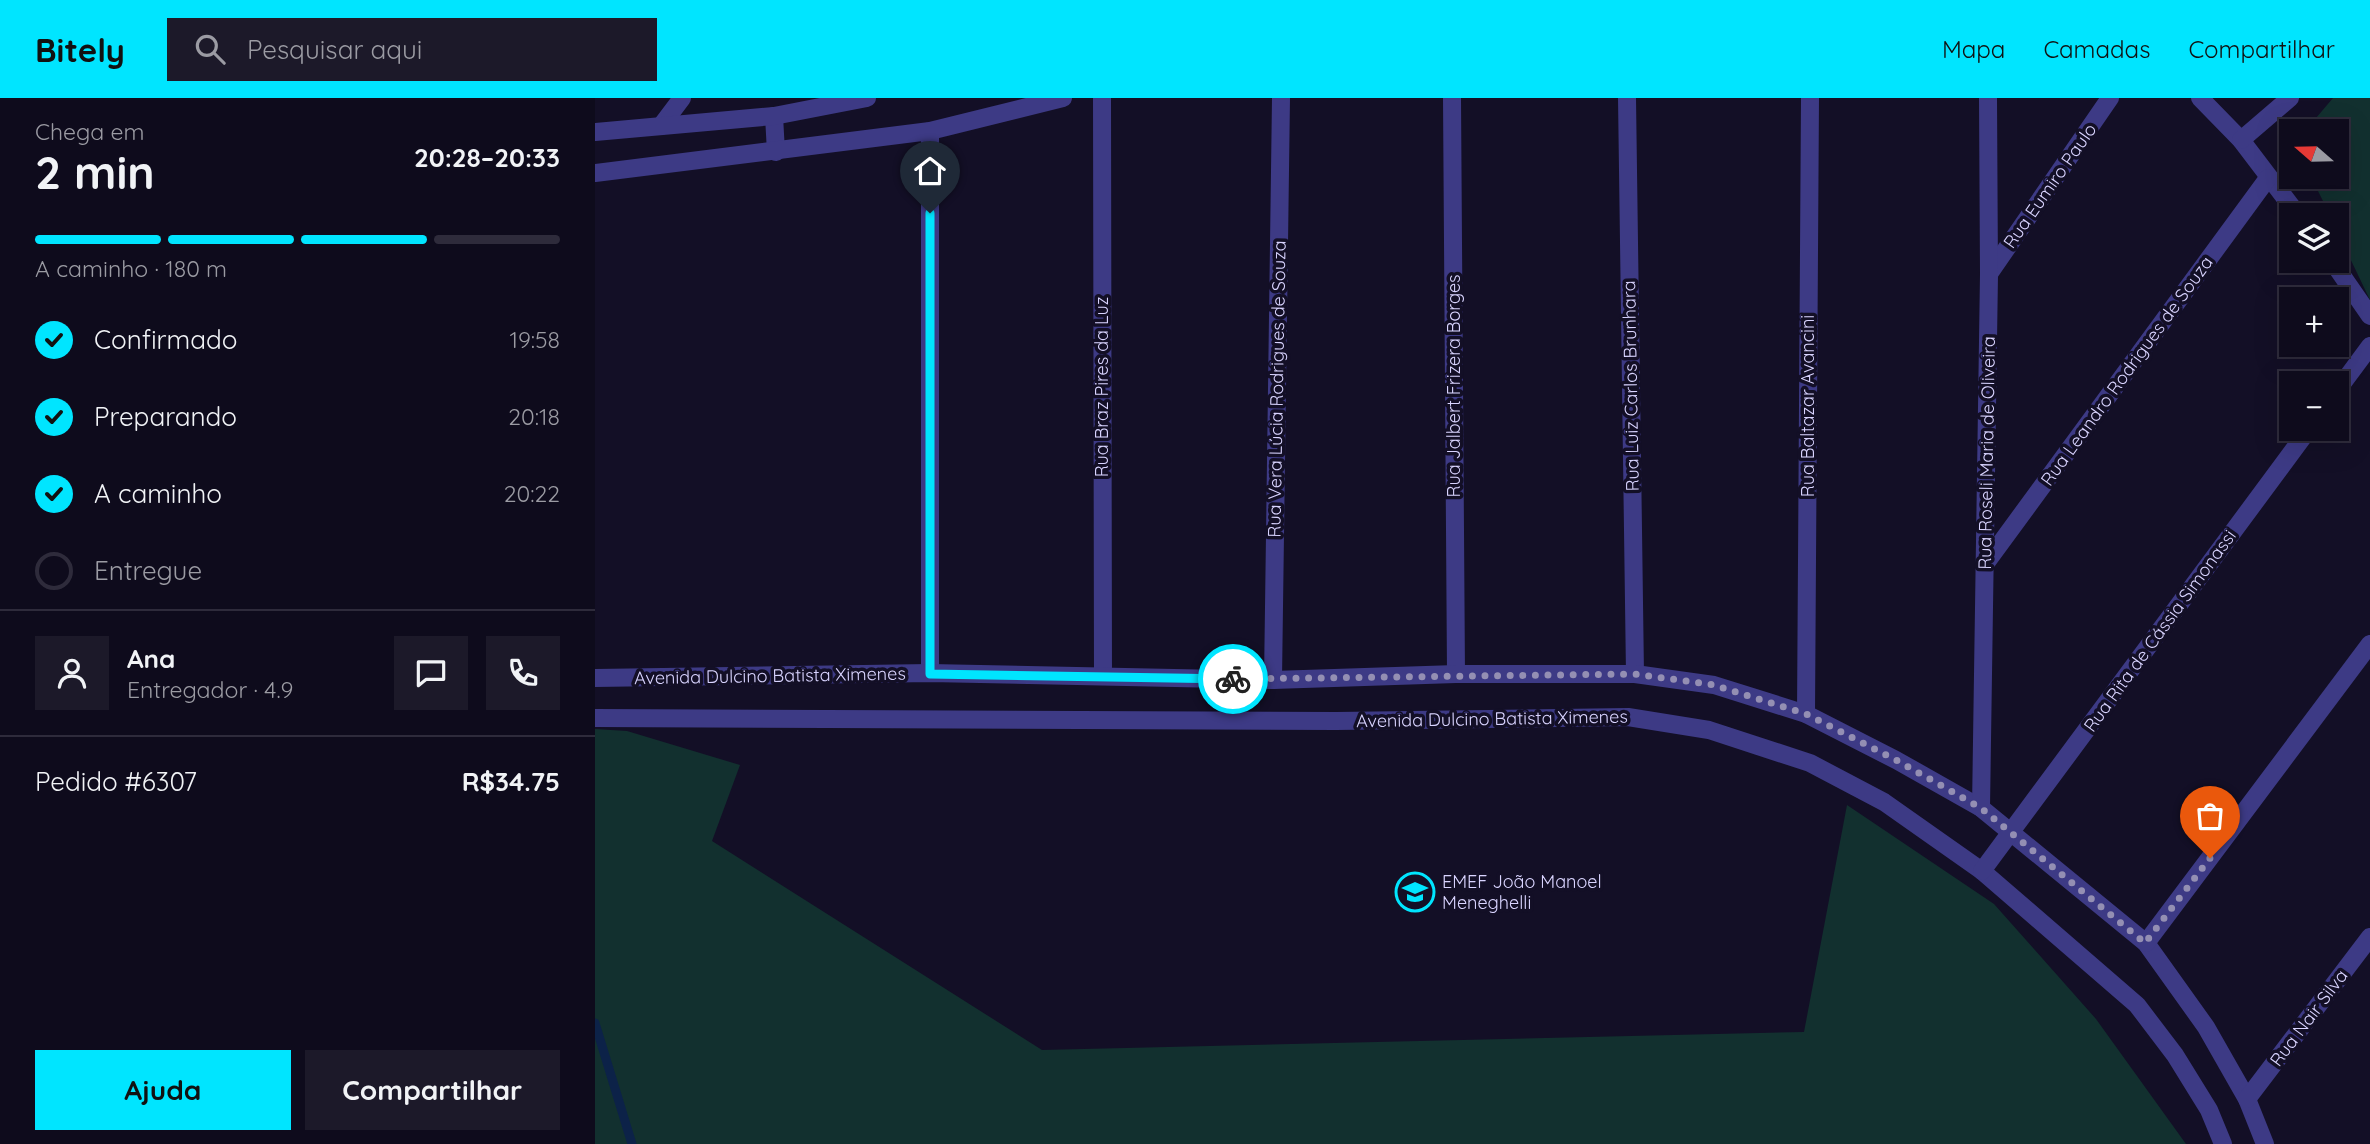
<!DOCTYPE html>
<html lang="pt">
<head>
<meta charset="utf-8">
<style>
  :root { --surface:#0e0b1c; --page:#1c1929; --text:#f1f3f6; --muted:#9b9ba3; --line:#2e2b3b; --accent:#00e5ff }
  body { margin:0; font-family:Quicksand,sans-serif; background:var(--page); color:var(--text); height:100vh; display:flex; flex-direction:column; font-size:26px; white-space:nowrap }
  * { box-sizing:border-box; margin:0 }
  p { font-size:23px; color:var(--muted) }
  .icon { flex:none; width:38px; height:38px; fill:none; stroke:currentColor; stroke-width:2; stroke-linecap:round; stroke-linejoin:round }
  .map { position:relative; flex:1; overflow:hidden }
  .drawer { display:flex; flex-direction:column; background:var(--surface); width:595px }
  .drawer>* { flex:none }
  .needle { width:46px; rotate:290deg }
  .controls { position:absolute; left:1684px; top:21px; display:grid; gap:14px }
  .controls a { display:grid; place-items:center; width:70px; height:70px; border-radius:0px; background:var(--surface); box-shadow:0 7px 28px #0002,0 0 0 2px var(--line); font-size:35px }
  .pin { position:absolute; display:grid; place-items:center; width:60px; height:60px; color:#fff; margin:-72px -30px; border-radius:50% 50% 50% 0; rotate:-45deg; box-shadow:0 0 7px #0007 }
  .pin .icon { rotate:45deg }
  .courier { position:absolute; display:grid; place-items:center; width:70px; height:70px; margin:-35px; border:5px solid #00e5ff; border-radius:50%; background:#fff; color:#222; box-shadow:0 2px 9px #0007 }
  .overview em { font-style:normal; font-weight:700 }
  .overview div { display:flex; flex-direction:column-reverse }
  .overview { display:flex; align-items:center; justify-content:space-between; height:119px; padding:0 35px }
  h1 { font-size:46px; font-weight:700; line-height:52px }
  .bar { display:grid; grid-template-columns:repeat(4,1fr); gap:10px 7px; align-content:center; height:84px; padding:0 35px }
  .bar i { height:9px; border-radius:5px; background:var(--line) }
  .bar .active { background:var(--accent) }
  .bar p { grid-column:span 4 }
  .line { display:flex; align-items:center; gap:18px; padding:0 35px; border-top:2px solid var(--line) }
  .line div { flex:1 }
  .round { display:grid; place-items:center; flex:none; width:74px; height:74px; border-radius:0px; background:var(--page) }
  ol { padding:0 35px; list-style:none }
  li { display:flex; align-items:center; gap:21px; height:77px }
  li p { margin-inline-start:auto }
  li .icon { padding:7px; border-radius:50%; background:var(--accent); color:#111; stroke-width:4 }
  li:last-child { color:var(--muted) }
  li i { width:38px; height:38px; border:4px solid var(--line); border-radius:50% }
  .action { display:flex; gap:14px; margin-top:auto; padding:14px 35px }
  .action a { flex:1; height:80px; border-radius:0px; background:var(--accent); color:#111; font-size:28px; font-weight:700; line-height:80px; text-align:center }
  .action a+a { background:var(--page); color:var(--text) }
  header { display:flex; align-items:center; gap:42px; box-sizing:border-box; height:98px; padding:0 35px; background:var(--accent); color:#111 }
  header strong { font-size:33px }
  nav { display:flex; gap:38px; margin-inline-start:auto; font-size:24px }
  .search { width:490px; height:63px; background:var(--page); display:flex; align-items:center; gap:18px; box-sizing:border-box; padding:0 24px; border-radius:0px; color:var(--muted); font-size:26px }
  main { display:flex; flex:1; min-height:0 }
  .map>svg:first-child { display:block }
</style>
</head>
<body>
<header>
<strong>Bitely</strong>
<div class="search"><svg class="icon" aria-label="search" viewBox="0 0 24 24"><circle cx="10" cy="10" r="6"/><path d="M15 15l6 6"/></svg>Pesquisar aqui</div>
<nav><a>Mapa</a><a>Camadas</a><a>Compartilhar</a></nav>
</header>
<main>
<section class="drawer">
<div class="overview"><div><h1>2 min</h1><p>Chega em</p></div><em>20:28–20:33</em></div>
<div class="bar"><i class="active"></i><i class="active"></i><i class="active"></i><i></i><p>A caminho · 180 m</p></div>
<ol>
<li><svg class="icon" aria-label="check" viewBox="0 0 24 24"><path d="M5 12l5 5 9-10"/></svg>Confirmado<p>19:58</p></li>
<li><svg class="icon" aria-label="check" viewBox="0 0 24 24"><path d="M5 12l5 5 9-10"/></svg>Preparando<p>20:18</p></li>
<li><svg class="icon" aria-label="check" viewBox="0 0 24 24"><path d="M5 12l5 5 9-10"/></svg>A caminho<p>20:22</p></li>
<li><i></i>Entregue</li>
</ol>
<div class="line" style="height:126px"><a class="round"><svg class="icon" aria-label="person" viewBox="0 0 24 24"><circle cx="12" cy="8" r="4"/><path d="M4 21q1-7 8-7t8 7"/></svg></a><div><b>Ana</b><p>Entregador · 4.9</p></div><a class="round"><svg class="icon" aria-label="chat" viewBox="0 0 24 24"><path d="M4 5h16v11H9l-5 4z"/></svg></a><a class="round"><svg class="icon" aria-label="phone" viewBox="0 0 24 24"><path d="M5 4h4l2 5-3 2q2 4 5 5l2-3 5 2v4C11 20 4 13 5 4z"/></svg></a></div>
<div class="line" style="height:91px"><div>Pedido #6307</div><b>R$34.75</b></div>
<div class="action"><a>Ajuda</a><a>Compartilhar</a></div>
</section>
<div class="map">
<svg width="1775" height="1046" viewBox="0 0 1775 1046">
  <rect width="100%" height="100%" fill="#130f26"/>
  <!-- green -->
  <g fill="#12302f">
    <polygon points="1738,0 1775,0 1775,202 1741,131 1741,117 1735,117 1716,79 1741,79 1741,33 1710,33"/>
    <polygon points="0,631 32,633 145,667 117,743 447,952 1209,934 1252,707 1399,806 1501,921 1591,1046 0,1046"/>
  </g>
  <g fill="none" stroke-linecap="round" stroke-linejoin="round">
    <!-- stream -->
    <polyline stroke="#0c2248" stroke-width="9" points="0,925 37,1046"/>
    <!-- street -->
    <g stroke="#3d3a85" stroke-width="18">
      <polyline points="507,0 508,578"/>
      <polyline points="857,0 861,576"/>
      <polyline points="1032,0 1040,576"/>
      <polyline points="1605,0 1646,42 1703,117"/>
      <polyline points="179,18 181,54"/>
      <polyline points="66,28 87,0"/>
      <polyline points="335,33 335,575"/>
      <polyline points="0,34 179,18 272,0"/>
      <polyline points="1646,42 1695,0"/>
      <polyline points="0,75 335,33 468,0"/>
      <polyline points="1737,163 1775,218"/>
      <polyline points="1394,176 1515,0"/>
      <polyline points="1741,294 1775,248"/>
      <polyline points="1391,465 1673,80"/>
      <polyline points="0,580 335,575 678,582 861,576 1040,576 1119,587 1211,616 1301,662 1386,710 1551,845 1611,929 1652,1001 1670,1046"/>
      <polyline points="678,582 686,0"/>
      <polyline points="1211,616 1215,0"/>
      <polyline points="0,620 741,623 1033,619 1114,632 1215,665 1289,704 1387,773 1542,907 1580,957 1614,1012 1628,1046"/>
      <polyline points="1386,710 1394,176 1393,0"/>
      <polyline points="1387,773 1714,331"/>
      <polyline points="1551,845 1775,546"/>
      <polyline points="1652,1001 1775,839"/>
    </g>
  </g>
  <g fill="none" stroke-linecap="round" stroke-linejoin="round">
    <!-- done -->
    <polyline stroke="#948fb3" stroke-width="7" stroke-dasharray="0 12.6" points="638,581 1040,576 1119,587 1211,616 1301,662 1386,710 1550,845 1615,760"/>
    <!-- route -->
    <polyline stroke="#00e5ff" stroke-width="9" points="335,115 335,576 638,581"/>
  </g>
  <!-- icons -->
  <defs>
    <symbol id="school-ring" viewBox="-11 -11 22 22"><circle r="9.5" fill="#130f26" stroke="#00e5ff" stroke-width="1.5"/><path d="M0-5L7-2L0 1L-7-2ZM-4 1L0 2.5L4 1V4Q0 6-4 4Z" fill="#00e5ff"/></symbol>
  </defs>
  <g fill-rule="evenodd">
    <use href="#school-ring" x="798" y="772" width="44" height="44"/>
  </g>
  <g text-anchor="middle" stroke-width="7" stroke-linejoin="round" paint-order="stroke">
    <!-- street labels -->
    <g font-size="18" fill="#d9d4ff" stroke="#130f26">
      <text transform="translate(1455 88) rotate(-55)" y="6">Rua Eumiro Paulo</text>
      <text transform="translate(1532 273) rotate(-54)" y="6">Rua Leandro Rodrigues de Souza</text>
      <text transform="translate(859 288) rotate(-90)" y="6">Rua Jalbert Frizera Borges</text>
      <text transform="translate(1036 288) rotate(-91)" y="6">Rua Luiz Carlos Brunhara</text>
      <text transform="translate(507 289) rotate(-90)" y="6">Rua Braz Pires da Luz</text>
      <text transform="translate(682 291) rotate(-89)" y="6">Rua Vera Lúcia Rodrigues de Souza</text>
      <text transform="translate(1213 308) rotate(-90)" y="6">Rua Baltazar Avancini</text>
      <text transform="translate(1392 355) rotate(-89)" y="6">Rua Roseli Maria de Oliveira</text>
      <text transform="translate(1565 533) rotate(-54)" y="6">Rua Rita de Cássia Simonassi</text>
      <text transform="translate(175 578) rotate(-1)" y="6">Avenida Dulcino Batista Ximenes</text>
      <text transform="translate(897 621) rotate(-1)" y="6">Avenida Dulcino Batista Ximenes</text>
      <text transform="translate(1714 920) rotate(-53)" y="6">Rua Nair Silva</text>
    </g>
    <!-- poi labels -->
    <g font-size="18" fill="#d9d4ff" stroke="#130f26" text-anchor="start">
      <text x="847" y="790">EMEF João Manoel<tspan x="847" dy="21">Meneghelli</tspan></text>
    </g>
  </g>
</svg>
<div class="controls">
<a><svg class="needle" viewBox="-14 -14 28 28"><path d="M0-13l5 13h-10z" fill="#e53935"/><path d="M0 13l5-13h-10z" fill="#9b9ba3"/></svg></a>
<a><svg class="icon" aria-label="layers" viewBox="0 0 24 24"><path d="M12 4l9 5-9 5-9-5zM3 14l9 5 9-5"/></svg></a>
<a>+</a>
<a>−</a>
</div>
<div class="pin" style="left:1615px;top:760px;background:#ea580c"><svg class="icon" aria-label="bag" viewBox="0 0 24 24"><path d="M5 8h14l-1 12H6zM9 8a3 3 0 0 1 6 0"/></svg></div>
<div class="pin" style="left:335px;top:115px;background:#1f2937"><svg class="icon" aria-label="home" viewBox="0 0 24 24"><path d="M3 11l9-7 9 7M6 9v11h12V9"/></svg></div>
<div class="courier" style="left:638px;top:581px"><svg class="icon" aria-label="bike" viewBox="0 0 24 24"><circle cx="6" cy="16" r="4"/><circle cx="18" cy="16" r="4"/><path d="M6 16l4-8h5l3 8M10 8l3 8H6M13 5h3"/></svg></div>
</div>
</main>
</body>
</html>
